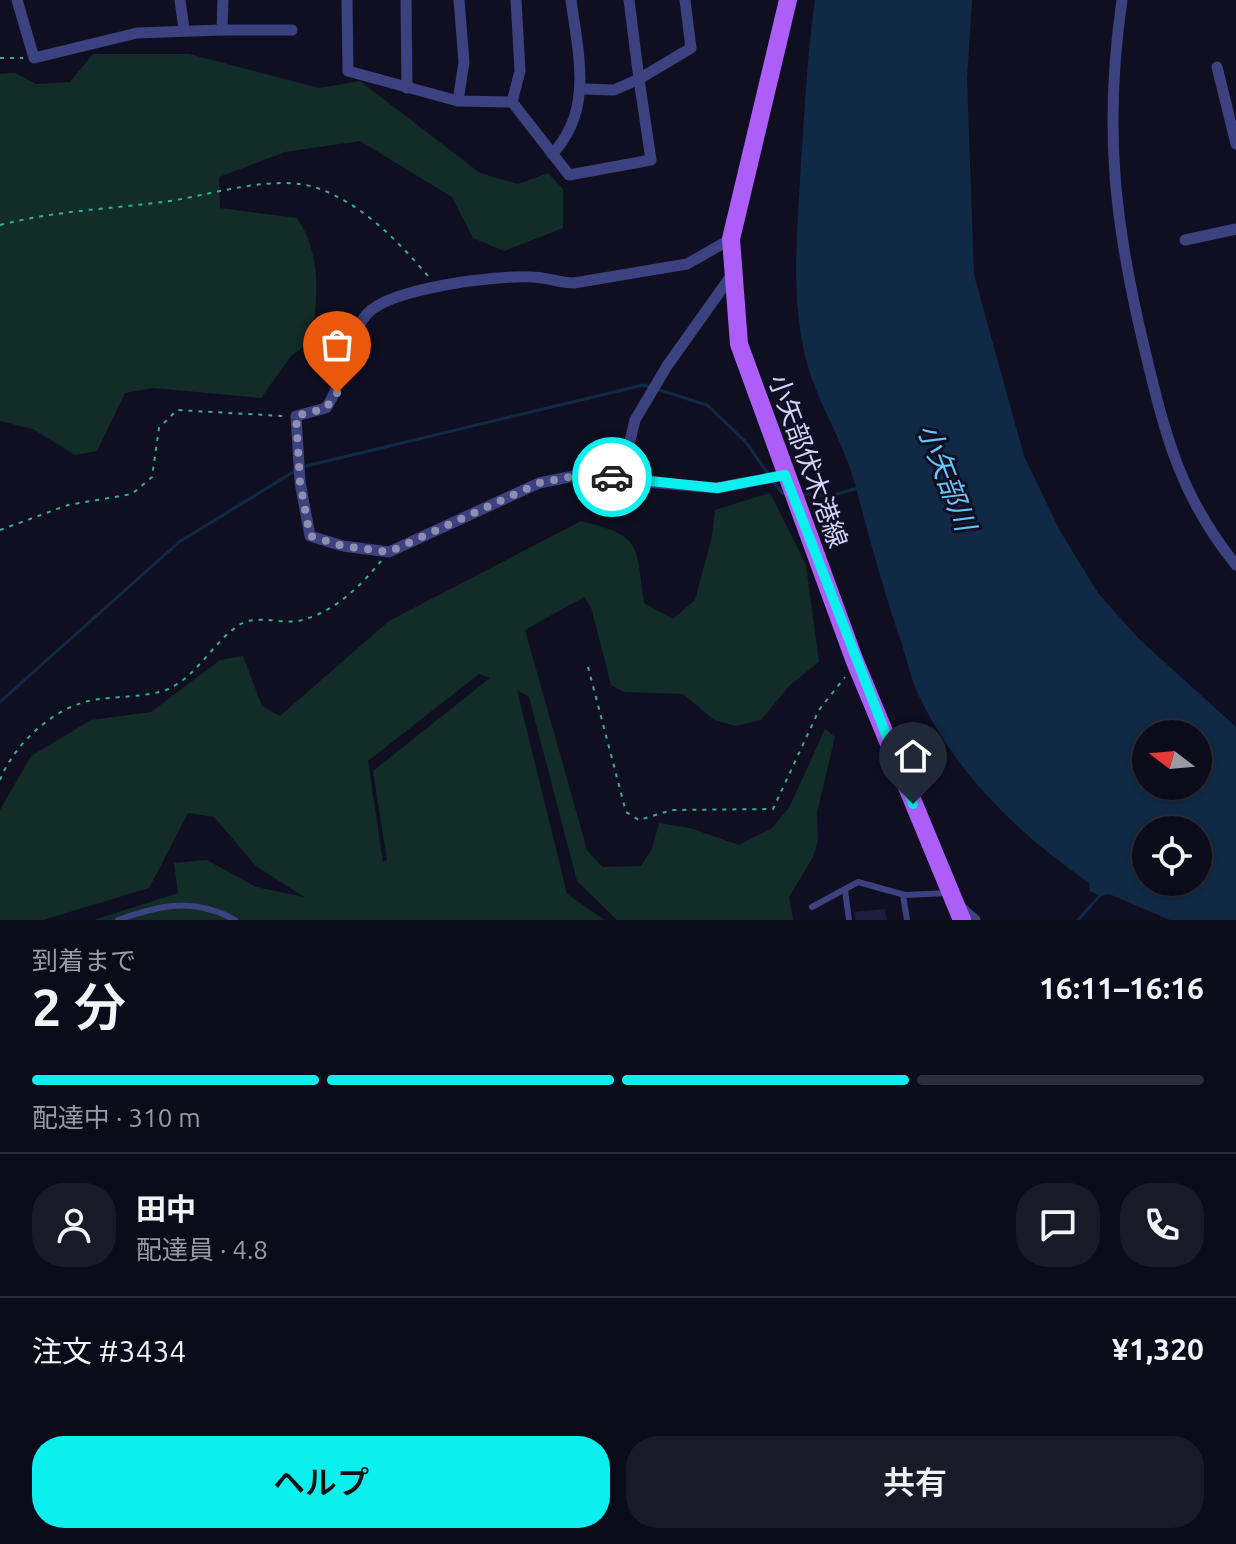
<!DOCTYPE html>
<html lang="ja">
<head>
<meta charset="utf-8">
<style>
  :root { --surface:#0c0b1a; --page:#1a1927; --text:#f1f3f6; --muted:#9a9ba2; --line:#2c2b39; --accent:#0bf0ef }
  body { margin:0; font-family:Ubuntu,"Noto Sans JP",sans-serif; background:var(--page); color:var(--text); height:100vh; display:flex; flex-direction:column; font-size:30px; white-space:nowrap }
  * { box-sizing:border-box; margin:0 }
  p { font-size:26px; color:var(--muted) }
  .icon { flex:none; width:44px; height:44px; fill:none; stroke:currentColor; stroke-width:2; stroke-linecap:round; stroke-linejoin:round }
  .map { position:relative; height:920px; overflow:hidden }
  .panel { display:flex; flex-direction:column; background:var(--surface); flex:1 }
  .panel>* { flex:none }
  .needle { width:52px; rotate:286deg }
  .controls { position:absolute; left:1132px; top:720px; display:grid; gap:16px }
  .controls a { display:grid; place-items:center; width:80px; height:80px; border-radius:50%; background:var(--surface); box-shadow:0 2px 6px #0004,0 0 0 2px var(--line); font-size:40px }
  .pin { position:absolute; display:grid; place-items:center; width:68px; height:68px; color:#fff; margin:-82px -34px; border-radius:50% 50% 50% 0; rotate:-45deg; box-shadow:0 0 8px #0007 }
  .pin .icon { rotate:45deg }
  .courier { position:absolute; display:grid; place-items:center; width:80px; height:80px; margin:-40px; border:6px solid #0bf0ef; border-radius:50%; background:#fff; color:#222; box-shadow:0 2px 10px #0007 }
  .head em { font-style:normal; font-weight:600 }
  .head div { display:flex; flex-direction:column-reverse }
  .head { display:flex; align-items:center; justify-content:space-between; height:136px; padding:0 32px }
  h1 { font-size:52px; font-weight:600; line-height:60px }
  .bar { display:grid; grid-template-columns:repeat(4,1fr); gap:12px 8px; align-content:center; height:96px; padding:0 32px }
  .bar i { height:10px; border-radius:6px; background:var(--line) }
  .bar .on { background:var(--accent) }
  .bar p { grid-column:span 4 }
  .line { display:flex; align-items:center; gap:20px; padding:0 32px; border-top:2px solid var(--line) }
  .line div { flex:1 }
  .round { display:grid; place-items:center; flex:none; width:84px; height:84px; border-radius:32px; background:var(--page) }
  .primary-button { display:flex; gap:16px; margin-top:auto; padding:16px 32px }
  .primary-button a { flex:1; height:92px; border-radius:32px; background:var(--accent); color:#111; font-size:32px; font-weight:600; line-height:92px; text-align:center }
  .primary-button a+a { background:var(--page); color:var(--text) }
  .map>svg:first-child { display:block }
</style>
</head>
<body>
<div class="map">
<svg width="1236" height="920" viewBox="0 0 1236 920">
  <rect width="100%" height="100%" fill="#100f22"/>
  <!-- green -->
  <g fill="#122c28" fill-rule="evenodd">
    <path d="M93 54H189L319 88 360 81 480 173 518 184 548 173 563 189V228L504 251 473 238 452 197 360 141 285 152 219 177 220 208 297 218C322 254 318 301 311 341L291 356 261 398 153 388 125 393 97 451 75 455 33 429 0 421V74L15 73 36 84 70 82Z"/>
    <path d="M770 493 806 565 819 662 790 685 761 720 736 726 714 720 683 694 624 692 611 685 591 607 584 597 525 630 587 850 602 867 641 866 652 849 659 823 690 828 739 845 772 828 789 808 825 729 835 737 817 812 818 841 813 857 789 897 793 920H617L577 881 529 697 517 690 567 894 605 920H94L178 893 174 863 207 860 256 887 304 897 256 866 214 817 188 813 149 888 43 920H0V810L31 756 91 720 151 712 220 660 243 656 262 706 280 716 389 621 581 521C642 536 636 544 644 603L673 619 695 600 712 536 715 510ZM479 674 490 678 373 771 387 860 383 862 368 761Z"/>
  </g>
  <!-- water -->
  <path fill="#102a45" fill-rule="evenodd" d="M815 0H972L967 79 974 275 1024 456 1060 531 1098 593 1139 639 1236 727V920H1170L1109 894 1100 896 1090 891 1089 883C1019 834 958 776 920 698 911 680 907 660 901 641 883 589 869 537 855 484 843 439 815 400 805 355 790 292 798 226 801 162 805 107 807 55 815 0ZM1146 734H1198V786H1146ZM1146 830H1198V882H1146Z"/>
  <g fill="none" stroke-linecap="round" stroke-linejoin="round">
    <!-- stream -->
    <g stroke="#102a45" stroke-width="3">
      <polyline points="659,390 707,405 745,441 769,475"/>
      <polyline points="302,467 643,385 652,388"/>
      <polyline points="773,481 782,493 787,494"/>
      <polyline points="803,494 830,496 858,488"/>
      <polyline points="0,702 179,542 295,471"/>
      <polyline points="1078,920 1102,893"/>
    </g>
  </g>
  <!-- building -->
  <polygon fill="#1f1c42" points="885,909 887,920 855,920 854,912"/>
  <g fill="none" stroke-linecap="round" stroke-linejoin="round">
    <!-- path -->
    <g stroke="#34af9a" stroke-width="2" stroke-dasharray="4 6" stroke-linecap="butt">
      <polyline points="0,58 23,58"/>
      <path d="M0 225C54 211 108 209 163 202 209 196 276 172 320 189 363 205 398 241 428 276"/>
      <polyline points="0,530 68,505 132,494 152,477 159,428 177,410 283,416"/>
      <polyline points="588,667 626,812 639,820 672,810 773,809 819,710 845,677"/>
      <path d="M0 780C15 742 58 703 100 699 122 696 145 697 166 690 196 678 213 642 239 625 256 614 280 624 298 621 332 614 360 587 381 561"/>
    </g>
    <!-- lane -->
    <g stroke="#3c417f" stroke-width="6">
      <polyline points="845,890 849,920"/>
      <polyline points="903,895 907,920"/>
      <polyline points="812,907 858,882 905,895 949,893"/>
      <path d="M118 920C160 905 194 897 235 920"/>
    </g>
    <!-- street -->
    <g stroke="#3c417f" stroke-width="11">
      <polyline points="17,0 34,58 137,33 222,30 223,0"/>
      <polyline points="180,0 184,29"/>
      <polyline points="347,0 348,71 458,101 512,102 569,175 651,160 639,79 614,90 583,89"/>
      <polyline points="406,0 407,88"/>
      <polyline points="629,0 639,79 691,48 685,0"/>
      <path d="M1122 0C1103 131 1115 228 1146 355 1166 438 1181 497 1236 565"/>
      <polyline points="222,30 292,30"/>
      <polyline points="1217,67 1236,144"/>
      <polyline points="458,101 464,62 459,0"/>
      <polyline points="512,102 520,71 516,0"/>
      <path d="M552 154C594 111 578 53 571 0"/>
      <path d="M731 239 687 264 574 283C559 283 546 277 532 277 497 275 390 288 367 314 347 337 345 381 326 408L296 416 300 482 310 536 343 546 389 552 539 483 574 476 717 488 785 475"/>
      <polyline points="1185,240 1236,229"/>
      <polyline points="621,478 635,420 667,366 731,276"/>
      <polyline points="960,907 975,920"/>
    </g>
    <!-- primary -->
    <polyline stroke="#ae5ef8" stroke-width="18" points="788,0 731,239 739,344 854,659 962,920"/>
  </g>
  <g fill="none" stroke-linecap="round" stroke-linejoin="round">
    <!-- done -->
    <polyline stroke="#8e8eb0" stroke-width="8" stroke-dasharray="0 14.4" points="337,393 326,408 296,416 300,482 310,536 343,546 389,552 539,483 574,476 612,477"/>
    <!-- route -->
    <polyline stroke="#0bf0ef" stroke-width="10" points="612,477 717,488 785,475 913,804"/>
  </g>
  <g text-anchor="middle" stroke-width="6" stroke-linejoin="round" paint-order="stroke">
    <!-- street labels -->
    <g font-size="26" fill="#d2d2fd" stroke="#100f22">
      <text transform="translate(808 461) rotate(70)" y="9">小矢部伏木港線</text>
    </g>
    <!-- water labels -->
    <g font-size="28" font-style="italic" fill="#65c4f8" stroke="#100f22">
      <text transform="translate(947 477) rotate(69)" y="10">小矢部川</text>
    </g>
  </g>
</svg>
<div class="controls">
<a><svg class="needle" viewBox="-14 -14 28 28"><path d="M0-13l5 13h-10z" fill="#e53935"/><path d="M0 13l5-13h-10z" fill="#9a9ba2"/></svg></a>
<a><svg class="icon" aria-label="locate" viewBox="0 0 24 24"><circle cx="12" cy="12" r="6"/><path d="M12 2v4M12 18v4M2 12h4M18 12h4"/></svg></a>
</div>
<div class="pin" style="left:337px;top:393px;background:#ea580c"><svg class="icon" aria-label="bag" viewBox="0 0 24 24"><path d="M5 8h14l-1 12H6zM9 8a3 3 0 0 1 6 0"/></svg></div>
<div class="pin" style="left:913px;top:804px;background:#1f2937"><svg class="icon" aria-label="home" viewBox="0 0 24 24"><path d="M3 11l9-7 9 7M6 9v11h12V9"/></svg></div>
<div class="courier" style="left:612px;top:477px"><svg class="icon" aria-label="car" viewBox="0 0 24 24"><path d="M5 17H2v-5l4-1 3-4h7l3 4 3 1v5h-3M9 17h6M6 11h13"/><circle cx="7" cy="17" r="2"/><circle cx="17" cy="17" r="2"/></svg></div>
</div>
<section class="panel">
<div class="head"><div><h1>2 分</h1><p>到着まで</p></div><em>16:11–16:16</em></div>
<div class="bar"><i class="on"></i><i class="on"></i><i class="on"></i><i></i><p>配達中 · 310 m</p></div>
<div class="line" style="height:144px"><a class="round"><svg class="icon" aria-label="person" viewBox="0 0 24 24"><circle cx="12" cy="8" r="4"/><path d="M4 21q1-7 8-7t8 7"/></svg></a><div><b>田中</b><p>配達員 · 4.8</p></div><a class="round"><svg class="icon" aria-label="chat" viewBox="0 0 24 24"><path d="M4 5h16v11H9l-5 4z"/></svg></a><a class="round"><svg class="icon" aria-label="phone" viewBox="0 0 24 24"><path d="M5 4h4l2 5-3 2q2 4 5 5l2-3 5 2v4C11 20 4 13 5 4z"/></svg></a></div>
<div class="line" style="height:104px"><div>注文 #3434</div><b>¥1,320</b></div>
<div class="primary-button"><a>ヘルプ</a><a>共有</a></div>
</section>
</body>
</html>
